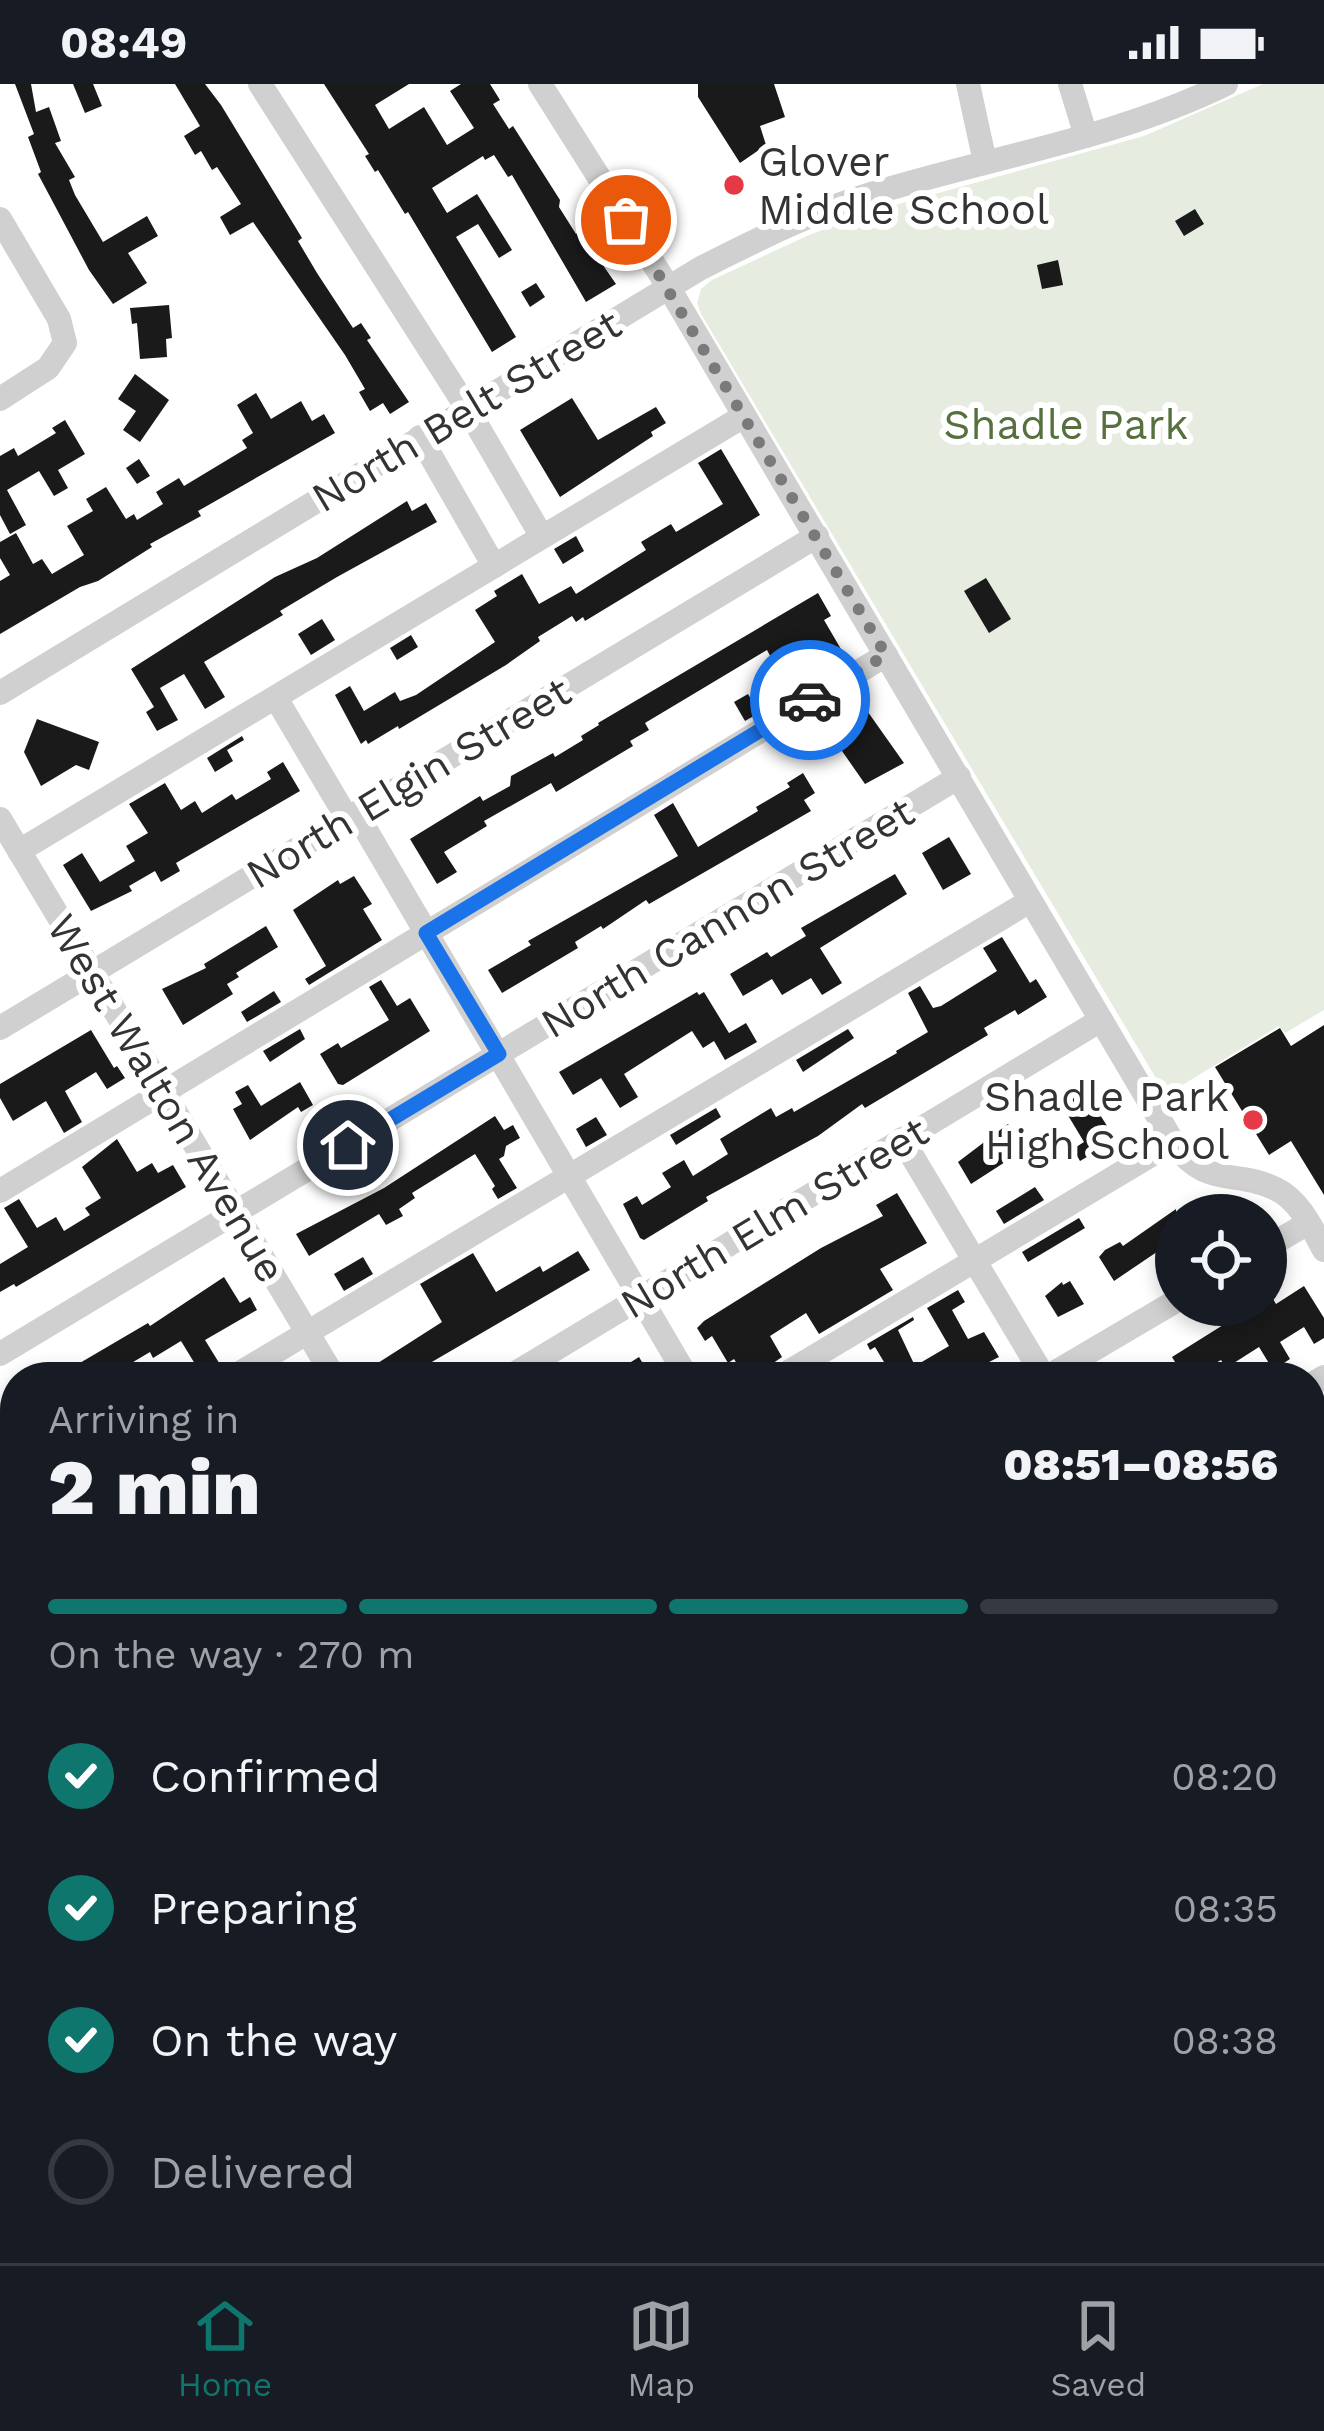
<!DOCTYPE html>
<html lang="en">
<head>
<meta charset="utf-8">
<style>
  :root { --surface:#171b24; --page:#242831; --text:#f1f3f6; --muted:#9ea1a6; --line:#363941; --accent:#0f766e }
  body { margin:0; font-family:"Work Sans",sans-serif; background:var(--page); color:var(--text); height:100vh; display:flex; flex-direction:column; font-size:45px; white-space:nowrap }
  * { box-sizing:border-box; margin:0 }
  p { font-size:39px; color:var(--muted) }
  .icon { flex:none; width:66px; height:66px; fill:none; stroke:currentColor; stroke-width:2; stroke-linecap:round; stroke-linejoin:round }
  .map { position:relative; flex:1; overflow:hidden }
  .panel { position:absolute; left:0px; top:1278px; width:1326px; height:903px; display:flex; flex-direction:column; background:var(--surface); border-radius:48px 48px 0 0; box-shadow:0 6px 18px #0003 }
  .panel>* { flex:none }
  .fabs { position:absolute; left:1155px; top:1110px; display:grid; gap:24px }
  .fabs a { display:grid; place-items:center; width:132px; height:132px; border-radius:50%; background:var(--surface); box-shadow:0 6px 18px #0003; font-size:60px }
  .pin { position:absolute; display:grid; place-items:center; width:102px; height:102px; color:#fff; margin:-51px; border:6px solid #fff; border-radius:50%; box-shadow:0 3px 12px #0007 }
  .courier { position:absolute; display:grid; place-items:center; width:120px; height:120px; margin:-60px; border:9px solid #1a73e8; border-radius:50%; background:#fff; color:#222; box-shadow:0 3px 15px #0007 }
  .summary em { font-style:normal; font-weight:800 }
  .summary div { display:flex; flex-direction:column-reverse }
  .summary { display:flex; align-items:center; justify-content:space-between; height:204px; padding:0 48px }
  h1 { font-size:78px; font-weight:800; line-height:90px }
  .bar { display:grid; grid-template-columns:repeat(4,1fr); gap:18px 12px; align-content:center; height:144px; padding:0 48px }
  .bar i { height:15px; border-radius:9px; background:var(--line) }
  .bar .on { background:var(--accent) }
  .bar p { grid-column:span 4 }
  ol { padding:0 48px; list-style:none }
  li { display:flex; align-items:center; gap:36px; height:132px }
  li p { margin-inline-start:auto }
  li .icon { padding:12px; border-radius:50%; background:var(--accent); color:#fff; stroke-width:4 }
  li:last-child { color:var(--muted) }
  li i { width:66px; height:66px; border:6px solid var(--line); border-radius:50% }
  .status { display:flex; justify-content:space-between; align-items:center; height:84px; padding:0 60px; background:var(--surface); direction:ltr }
  .status svg { height:33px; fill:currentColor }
  .tab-bar { display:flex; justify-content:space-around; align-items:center; height:168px; border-top:3px solid var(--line); background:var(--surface); font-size:33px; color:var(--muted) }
  .tab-bar a { display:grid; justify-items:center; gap:6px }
  .tab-bar .on { color:var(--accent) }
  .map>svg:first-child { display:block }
</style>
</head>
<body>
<div class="status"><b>08:49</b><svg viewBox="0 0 49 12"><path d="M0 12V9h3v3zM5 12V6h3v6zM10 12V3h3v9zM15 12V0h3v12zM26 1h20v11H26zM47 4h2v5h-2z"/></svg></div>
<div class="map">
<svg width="1324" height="2179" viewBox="0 0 1324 2179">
  <rect width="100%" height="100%" fill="#fff"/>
  <!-- green -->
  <polygon fill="#e6ecdf" points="1263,0 1324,0 1324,926 1285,949 1279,942 1166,1011 701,230 697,219 701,205 712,196 809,151 870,128 1144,52"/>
  <!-- building -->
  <g fill="#1a1a1a">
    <polygon points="15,0 31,0 36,28 49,23 61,57 55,59 75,93 69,96 75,111 103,158 147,132 158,152 128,169 147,199 113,220 89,186 38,90 41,88 28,53 34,50"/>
    <polygon points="73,0 93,0 102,22 85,29"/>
    <polygon points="175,0 205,0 221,21 302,154 298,157 317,189 353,244 361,239 371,254 367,256 409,318 390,330 383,319 370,327 359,308 365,305 345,271 253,138 230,151 220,133 241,120 217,83 212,86 201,67 195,71 184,52 200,42"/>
    <polygon points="324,0 409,0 375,21 389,45 424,23 447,61 474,44 450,7 461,0 490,0 500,16 493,20 509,45 513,42 560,116 559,123 576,150 580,148 616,200 586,218 512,91 508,93 494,71 485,76 483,72 432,104 447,129 477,110 512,166 499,174 478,140 456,153 516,253 492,268 408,128 405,130 378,86 375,88 365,72 369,70"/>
    <polygon points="698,0 774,0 785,33 760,42 766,61 740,79 698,13"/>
    <polygon points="1195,125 1204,140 1184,152 1175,137"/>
    <polygon points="1058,176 1063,201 1042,205 1037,181"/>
    <polygon points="536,199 545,213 530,223 521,208"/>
    <polygon points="169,221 172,254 166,255 167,273 140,275 137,239 132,240 130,224"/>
    <polygon points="135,290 169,316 140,358 123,346 136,327 118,315"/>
    <polygon points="256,309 271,335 301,317 312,337 324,330 335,349 198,427 201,432 150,460 152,463 98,497 80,503 0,550 0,497 10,491 0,474 0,458 16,449 33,480 42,475 52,490 84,471 67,442 93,427 86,415 106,403 126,435 134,430 137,436 163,420 156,408 179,394 184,402 247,364 242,356 253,349 237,321"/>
    <polygon points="572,314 598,356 656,323 666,339 651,348 653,352 560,413 520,346"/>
    <polygon points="65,336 85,370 58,386 68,404 54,412 39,387 7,406 26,441 10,450 0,431 0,372 14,364 18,372 56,349 52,344"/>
    <polygon points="721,365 760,431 585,537 583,533 576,538 572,532 538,553 540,557 506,581 399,645 398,642 368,660 366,656 361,660 335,611 350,602 364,627 395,608 400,617 416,611 495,558 475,526 497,512 494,507 522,490 539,520 571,502 576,510 646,466 641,458 671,440 676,448 723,420 698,379"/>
    <polygon points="139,375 150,392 137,400 126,384"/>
    <polygon points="407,417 412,427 426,419 437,438 337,493 280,527 283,531 204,578 225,613 205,625 184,590 160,604 178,636 157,647 146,628 154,623 131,585 275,493 317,474"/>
    <polygon points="576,452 584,467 563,480 554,465"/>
    <polygon points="986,494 1011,535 989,549 964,507"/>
    <polygon points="818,509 831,532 824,536 845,572 790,610 767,566 645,639 649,646 630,657 633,662 556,708 551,699 484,737 487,742 444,768 457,788 437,800 410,755 480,712 483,717 510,702 511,692 553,669 555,673 583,656 581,652 599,641 598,639"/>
    <polygon points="322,535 335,556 311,571 298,550"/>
    <polygon points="411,551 418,563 397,576 390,564"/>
    <polygon points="748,610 759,629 745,637 734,618"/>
    <polygon points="842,617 850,629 863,621 904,679 865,700 826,644 830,641 822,629"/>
    <polygon points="37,635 99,658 89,686 76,681 41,702 24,668"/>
    <polygon points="242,652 244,656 227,666 233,677 215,688 207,674"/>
    <polygon points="283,678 300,707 176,779 180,787 161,798 155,787 129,802 132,807 91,827 63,781 82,769 100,798 135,777 126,762 148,749 129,720 165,699 181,726 195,717 202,729 232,710 236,716 271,695 267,688"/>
    <polygon points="803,689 815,709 804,716 811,727 649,820 646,816 603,845 601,842 575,858 578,864 502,909 488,886 531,861 528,857 678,772 654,731 673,719 698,763 758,727 756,723 790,703 787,699"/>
    <polygon points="949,753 971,790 943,806 922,769"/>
    <polygon points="895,790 907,810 820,864 842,899 822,911 811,894 782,911 772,895 743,912 730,890 767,868 771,873 806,852 801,844"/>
    <polygon points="354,792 372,820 363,825 382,856 309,901 305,895 326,882 293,826 338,796 340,800"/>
    <polygon points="266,842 278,863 236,889 239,893 227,900 233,910 183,941 162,905 206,884 204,880"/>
    <polygon points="1002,853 1030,899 1036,895 1047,913 1018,931 1015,926 984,944 988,951 865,1024 862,1020 818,1052 706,1113 708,1117 644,1156 640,1154 623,1120 637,1112 642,1121 671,1103 662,1089 684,1076 693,1092 728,1070 720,1055 771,1024 776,1033 792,1024 794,1028 897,969 896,967 928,948 908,909 920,902 933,924 941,922 997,887 983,864"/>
    <polygon points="381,896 397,922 410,914 430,947 343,1001 338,1000 320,970 338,959 341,964 389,936 369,903"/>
    <polygon points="274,907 281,918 247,938 241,928"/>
    <polygon points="697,908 699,911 704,908 729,949 746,939 757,958 725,976 714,957 703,964 692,947 624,990 638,1013 620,1024 601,994 573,1011 559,988"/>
    <polygon points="1324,941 1324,1111 1291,1057 1269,1071 1215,983 1280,944 1291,962"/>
    <polygon points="300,945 305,955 270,978 263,967"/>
    <polygon points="848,945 854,954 803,988 796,976"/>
    <polygon points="91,946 114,984 117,982 125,994 107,1005 96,988 65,1007 82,1038 64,1049 46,1017 13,1037 0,1014 0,1000"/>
    <polygon points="300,998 313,1021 301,1028 298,1023 250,1056 233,1025 242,1020 235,1008 248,1001 261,1022"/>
    <polygon points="1083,1004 1116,1056 1080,1077 1073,1065 1084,1058 1060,1018"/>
    <polygon points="716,1024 721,1033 676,1061 670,1051"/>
    <polygon points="495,1032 504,1046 513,1041 520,1054 506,1062 504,1072 499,1075 517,1104 498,1115 492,1105 495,1102 475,1070 412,1109 415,1114 399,1125 403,1132 386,1141 379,1130 309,1172 296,1150 384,1104"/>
    <polygon points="596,1033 607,1051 586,1063 576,1045"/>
    <polygon points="1008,1040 1024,1066 971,1100 958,1078"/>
    <polygon points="117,1055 137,1088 152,1079 158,1089 173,1081 186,1103 16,1203 14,1200 0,1208 0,1180 28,1163 4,1124 19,1115 37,1144 56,1133 64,1147 90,1131 85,1124 101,1114 82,1083"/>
    <polygon points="1035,1103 1044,1116 1004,1140 996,1127"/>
    <polygon points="897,1109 927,1159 880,1185 893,1206 819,1250 806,1229 770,1252 782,1273 766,1284 764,1293 745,1293 734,1275 728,1279 712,1252 705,1257 697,1244 704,1237 821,1164 883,1132 876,1121"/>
    <polygon points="1176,1125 1176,1155 1114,1197 1099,1173 1105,1166 1120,1158 1123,1162"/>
    <polygon points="1079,1134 1085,1144 1028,1178 1022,1168"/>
    <polygon points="578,1167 590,1186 406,1293 356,1293 442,1238 420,1200 473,1169 496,1208 540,1182 543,1188"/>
    <polygon points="363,1173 373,1190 344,1207 334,1190"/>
    <polygon points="224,1193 240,1219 250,1213 257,1226 205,1256 221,1282 217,1293 203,1293 181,1257 153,1274 150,1268 108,1293 102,1287 94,1293 56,1293 148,1239 150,1242"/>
    <polygon points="1070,1197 1084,1220 1058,1233 1045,1212 1062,1198 1063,1201"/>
    <polygon points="1304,1202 1324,1234 1324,1254 1314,1260 1304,1243 1280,1258 1290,1275 1273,1286 1259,1263 1226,1284 1221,1276 1191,1293 1184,1293 1172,1273 1255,1221 1266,1221 1273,1215 1276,1220"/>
    <polygon points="958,1206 965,1218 952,1226 968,1255 984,1248 999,1273 959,1293 893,1293 875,1263 870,1266 867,1260 913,1233 914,1236 898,1246 915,1282 949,1262 927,1224"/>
    <polygon points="639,1273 651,1293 607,1293"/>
    <polygon points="0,1664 15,1689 15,1725 0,1734"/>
    <polygon points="15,1976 15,1998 0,2007 0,1985"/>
    <polygon points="15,2031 15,2092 0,2067 0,2040"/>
  </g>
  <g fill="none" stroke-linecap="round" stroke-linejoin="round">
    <!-- minor -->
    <g stroke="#d0d0d0" stroke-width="24">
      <polyline points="260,0 467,324 542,453"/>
      <path d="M540 0 669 204 1173 1058C1207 1106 1233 1084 1276 1105 1299 1116 1312 1144 1324 1166"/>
      <polyline points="968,0 985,78"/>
      <polyline points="1070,0 1086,52"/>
      <polyline points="0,135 59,235 65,259 48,284 0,315"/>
      <polyline points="420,353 494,482"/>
      <path d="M0 609 701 184C757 156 811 128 871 110 990 73 1114 55 1226 0"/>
      <polyline points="276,614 347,734"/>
      <polyline points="356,729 687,1293"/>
      <polyline points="0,735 334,1293"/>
      <polyline points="19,767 744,332"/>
      <polyline points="0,944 817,452"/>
      <polyline points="902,1055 1044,1293"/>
      <polyline points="0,1107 886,571"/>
      <polyline points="1266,1164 1308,1139"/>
      <polyline points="0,1270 959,693"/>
      <polyline points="233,1293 1030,817"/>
      <polyline points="509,1293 1101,936"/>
      <polyline points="780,1293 1173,1058"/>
      <polyline points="1047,1293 1176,1217"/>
      <polyline points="1311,1301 1324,1293"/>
      <polyline points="0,1331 15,1357"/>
      <polyline points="0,1450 15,1472"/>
      <polyline points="0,1511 15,1502"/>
      <polyline points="1311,1628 1324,1620"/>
      <polyline points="1311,1742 1324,1764"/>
      <polyline points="0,1863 15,1861"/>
      <polyline points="0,1930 15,1921"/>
      <polyline points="1311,1970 1324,1962"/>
      <polyline points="1311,2151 1324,2144"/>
      <polyline points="166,2166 174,2179"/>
      <polyline points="318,2166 326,2179"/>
      <polyline points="496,2166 504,2179"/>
      <polyline points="853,2166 861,2179"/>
      <polyline points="1209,2166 1217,2179"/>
      <polyline points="0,2169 6,2179"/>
      <polyline points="372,2179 394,2166"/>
      <polyline points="960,2179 982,2166"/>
      <polyline points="1264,2179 1286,2166"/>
    </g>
    <!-- major -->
    <g stroke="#ababab" stroke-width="30">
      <polyline points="1311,1468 1324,1460"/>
      <polyline points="1311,1793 1324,1785"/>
      <polyline points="127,2179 149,2166"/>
      <polyline points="667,2179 688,2166"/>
    </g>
  </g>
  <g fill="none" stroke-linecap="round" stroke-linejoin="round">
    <!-- done -->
    <polyline stroke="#7a7a7a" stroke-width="12" stroke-dasharray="0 21.6" points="626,136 886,571 810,616"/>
    <!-- route -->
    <polyline stroke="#1a73e8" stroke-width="15" points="348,1061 499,970 426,849 810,616"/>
  </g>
  <!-- markers -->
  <g fill="#e63946" stroke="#fff" stroke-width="4.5">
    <circle cx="734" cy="101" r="12"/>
    <circle cx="1253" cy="1036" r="12"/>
  </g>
  <g text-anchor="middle" stroke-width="12" stroke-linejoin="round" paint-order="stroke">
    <!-- poi labels -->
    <g font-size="42" fill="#333" stroke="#fff" text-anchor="start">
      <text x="758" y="92">Glover<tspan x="758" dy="48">Middle School</tspan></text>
      <text x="1229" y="1027" text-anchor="end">Shadle Park<tspan x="1229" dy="48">High School</tspan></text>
    </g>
    <!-- street labels -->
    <g font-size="42" fill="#333" stroke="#fff">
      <text transform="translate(466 326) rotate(-31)" y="15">North Belt Street</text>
      <text transform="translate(408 698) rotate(-31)" y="15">North Elgin Street</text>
      <text transform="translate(727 833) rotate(-31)" y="15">North Cannon Street</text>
      <text transform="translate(167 1014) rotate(59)" y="15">West Walton Avenue</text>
      <text transform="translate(774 1133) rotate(-31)" y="15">North Elm Street</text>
    </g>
    <!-- park labels -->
    <g font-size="42" fill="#56703f" stroke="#fff">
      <text x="1066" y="355">Shadle Park</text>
    </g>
  </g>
</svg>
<div class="fabs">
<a><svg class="icon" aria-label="locate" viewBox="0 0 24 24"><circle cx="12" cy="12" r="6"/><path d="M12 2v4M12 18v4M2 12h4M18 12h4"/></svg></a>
</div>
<div class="pin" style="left:626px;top:136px;background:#ea580c"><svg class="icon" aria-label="bag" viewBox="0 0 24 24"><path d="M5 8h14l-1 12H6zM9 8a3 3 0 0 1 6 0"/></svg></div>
<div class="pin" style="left:348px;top:1061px;background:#1f2937"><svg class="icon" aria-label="home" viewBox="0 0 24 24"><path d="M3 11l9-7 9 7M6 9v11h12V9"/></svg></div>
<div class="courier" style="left:810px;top:616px"><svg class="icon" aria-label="car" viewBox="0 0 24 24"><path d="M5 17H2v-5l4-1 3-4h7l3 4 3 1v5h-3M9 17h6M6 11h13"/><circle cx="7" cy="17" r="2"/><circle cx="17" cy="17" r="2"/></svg></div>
<section class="panel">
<div class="summary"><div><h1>2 min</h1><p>Arriving in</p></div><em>08:51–08:56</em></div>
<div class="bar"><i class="on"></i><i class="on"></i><i class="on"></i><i></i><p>On the way · 270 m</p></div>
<ol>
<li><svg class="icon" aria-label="check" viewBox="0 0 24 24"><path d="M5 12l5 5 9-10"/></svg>Confirmed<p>08:20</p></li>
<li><svg class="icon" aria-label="check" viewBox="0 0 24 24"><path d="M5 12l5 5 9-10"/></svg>Preparing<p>08:35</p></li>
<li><svg class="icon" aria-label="check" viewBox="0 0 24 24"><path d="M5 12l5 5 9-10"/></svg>On the way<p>08:38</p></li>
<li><i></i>Delivered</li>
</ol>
</section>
</div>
<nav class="tab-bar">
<a class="on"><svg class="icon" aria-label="home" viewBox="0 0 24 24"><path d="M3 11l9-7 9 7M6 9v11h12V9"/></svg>Home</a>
<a><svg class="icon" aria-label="map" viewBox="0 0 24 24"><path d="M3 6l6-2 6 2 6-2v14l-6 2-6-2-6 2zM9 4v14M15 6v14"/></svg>Map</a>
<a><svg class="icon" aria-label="saved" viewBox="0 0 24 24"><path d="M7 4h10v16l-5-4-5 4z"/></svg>Saved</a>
</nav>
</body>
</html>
